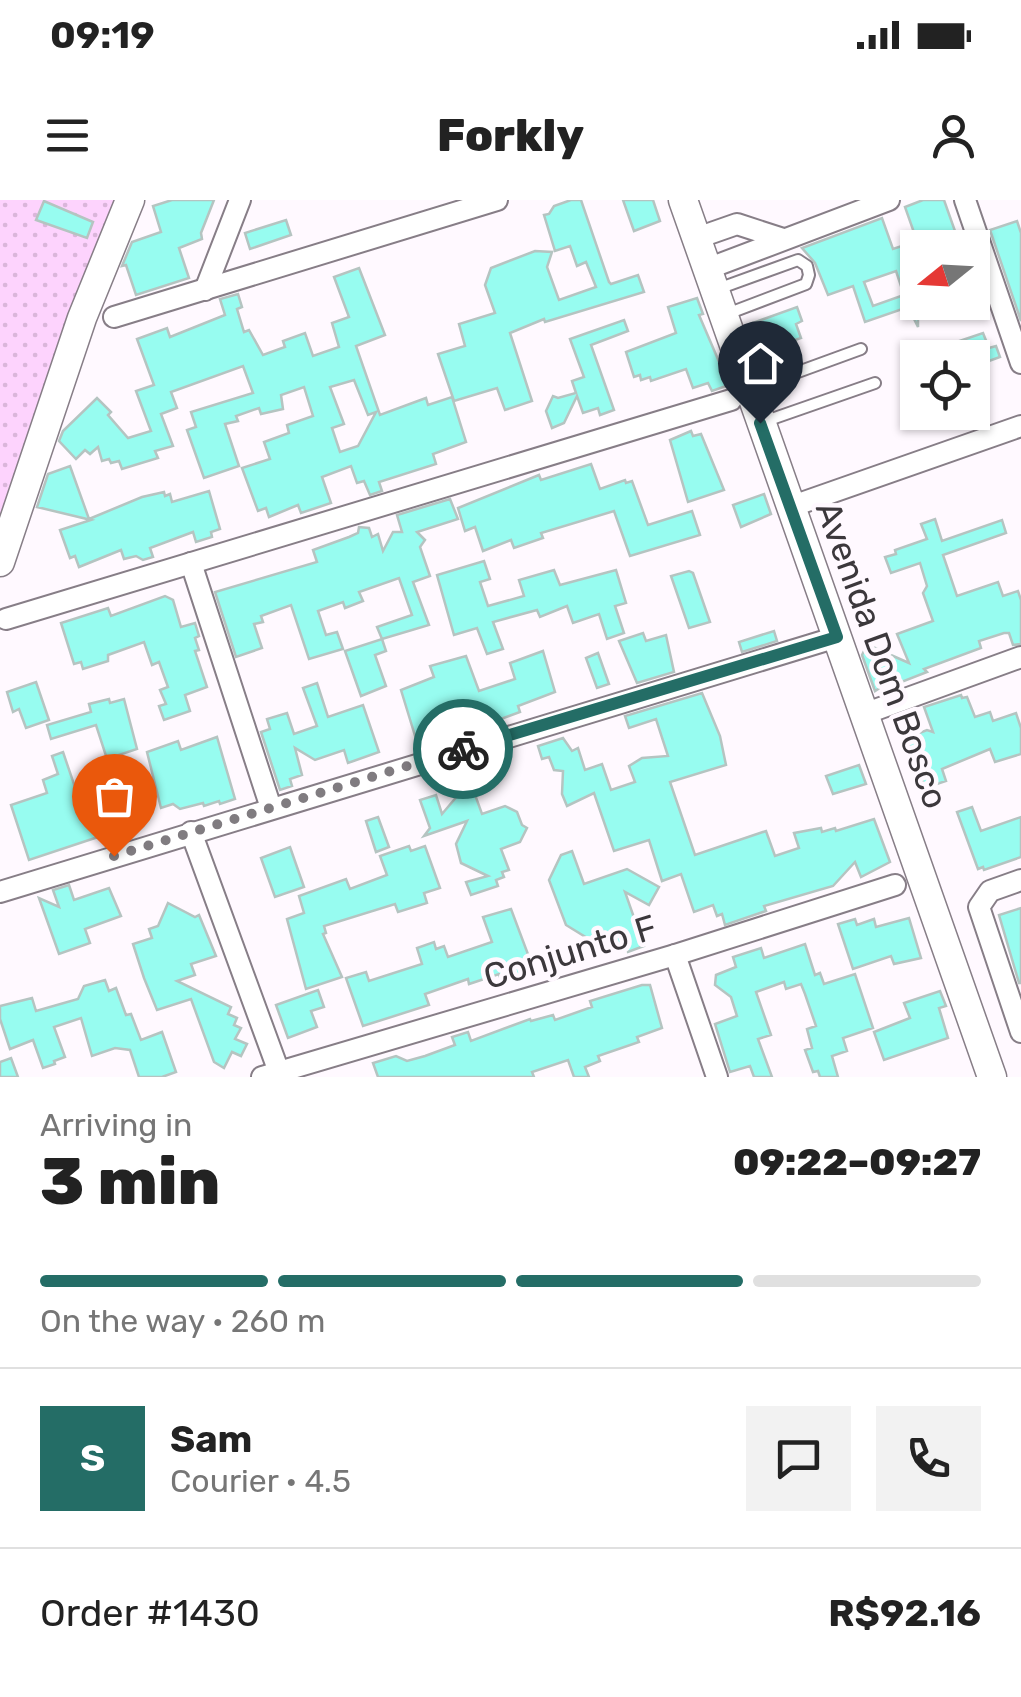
<!DOCTYPE html>
<html lang="en">
<head>
<meta charset="utf-8">
<style>
  :root { --surface:#fff; --page:#f2f2f2; --text:#222; --muted:#767676; --line:#e0e0e0; --accent:#246d66 }
  body { margin:0; font-family:Rubik,sans-serif; background:var(--page); color:var(--text); height:100vh; display:flex; flex-direction:column; font-size:38px; white-space:nowrap }
  * { box-sizing:border-box; margin:0 }
  p { font-size:32px; color:var(--muted) }
  .icon { flex:none; width:55px; height:55px; fill:none; stroke:currentColor; stroke-width:2; stroke-linecap:round; stroke-linejoin:round }
  .map { position:relative; height:877px; overflow:hidden }
  .details { display:flex; flex-direction:column; background:var(--surface); flex:1 }
  .details>* { flex:none }
  .needle { width:65px; rotate:252deg }
  .buttons { position:absolute; left:900px; top:30px; display:grid; gap:20px }
  .buttons a { display:grid; place-items:center; width:90px; height:90px; border-radius:0px; background:var(--surface); box-shadow:0 2px 8px #0004; font-size:50px }
  .pin { position:absolute; display:grid; place-items:center; width:85px; height:85px; color:#fff; margin:-102px -42px; border-radius:50% 50% 50% 0; rotate:-45deg; box-shadow:0 0 10px #0007 }
  .pin .icon { rotate:45deg }
  .courier { position:absolute; display:grid; place-items:center; width:100px; height:100px; margin:-50px; border:8px solid #246d66; border-radius:50%; background:#fff; color:#222; box-shadow:0 2px 12px #0007 }
  .head em { font-style:normal; font-weight:800 }
  .head div { display:flex; flex-direction:column-reverse }
  .head { display:flex; align-items:center; justify-content:space-between; height:170px; padding:0 40px }
  h1 { font-size:65px; font-weight:800; line-height:75px }
  .bar { display:grid; grid-template-columns:repeat(4,1fr); gap:15px 10px; align-content:center; height:120px; padding:0 40px }
  .bar i { height:12px; border-radius:8px; background:var(--line) }
  .bar .active { background:var(--accent) }
  .bar p { grid-column:span 4 }
  .line { display:flex; align-items:center; gap:25px; padding:0 40px; border-top:2px solid var(--line) }
  .line div { flex:1 }
  .round { display:grid; place-items:center; flex:none; width:105px; height:105px; border-radius:0px; background:var(--page) }
  .status { display:flex; justify-content:space-between; align-items:center; height:70px; padding:0 50px; background:var(--surface); direction:ltr }
  .status svg { height:28px; fill:currentColor }
  header { display:flex; justify-content:space-between; align-items:center; height:130px; padding:0 40px; background:var(--surface); font-size:45px; font-weight:800 }
  .map>svg:first-child { display:block }
</style>
</head>
<body>
<div class="status"><b>09:19</b><svg viewBox="0 0 49 12"><path d="M0 12V9h3v3zM5 12V6h3v6zM10 12V3h3v9zM15 12V0h3v12zM26 1h20v11H26zM47 4h2v5h-2z"/></svg></div>
<header><svg class="icon" aria-label="menu" viewBox="0 0 24 24"><path d="M4 6h16M4 12h16M4 18h16"/></svg>Forkly<svg class="icon" aria-label="person" viewBox="0 0 24 24"><circle cx="12" cy="8" r="4"/><path d="M4 21q1-7 8-7t8 7"/></svg></header>
<div class="map">
<svg width="1021" height="877" viewBox="0 0 1021 877">
  <defs>
    <pattern id="grass-dots" width="8" height="8" patternUnits="userSpaceOnUse" patternTransform="scale(2.5)"><rect width="8" height="8" fill="#fdd3fd"/><path d="M2 2h.1M6 6h.1" fill="none" stroke="#dab6da" stroke-width="1.8" stroke-linecap="round"/></pattern>
  </defs>
  <rect width="100%" height="100%" fill="#fff9ff"/>
  <!-- grass -->
  <polygon fill="url(#grass-dots)" points="0,0 126,0 0,337"/>
  <!-- building -->
  <g fill="#97fcf0" stroke="#b5c4c1" stroke-width="2.5" fill-rule="evenodd">
    <polygon points="172,0 214,0 201,33 202,39 179,48 189,78 136,95 126,65 122,66 132,42 161,32 153,6"/>
    <polygon points="571,0 581,0 609,82 611,84 638,75 644,92 545,122 544,119 510,133 532,201 505,210 497,188 454,201 438,154 465,146 459,124 495,113 485,85 491,68 535,51 552,52 547,67 559,100 596,87 586,62 577,66 570,46 555,51 544,15 549,14 554,6"/>
    <polygon points="623,0 653,0 660,21 634,31"/>
    <path d="M923 0H944L961 48H920L918 42V127L908 107 865 122 853 86 828 95 815 63 802 48 882 18 893 49 917 41 905 7ZM896 71 904 95 873 106 864 82Z"/>
    <polygon points="44,1 93,22 87,38 36,20"/>
    <polygon points="286,20 291,35 250,49 245,33"/>
    <polygon points="1017,21 1021,33 1021,121 990,30"/>
    <path d="M359 68 385 135 356 146 380 215 426 198 428 205 452 197 466 242 433 254 436 264 379 282 382 291 370 295 364 281 357 283 351 266 322 277 331 303 301 313 298 305 269 317 266 308 258 311 242 268 270 259 264 242 289 233 287 225 313 216 304 187 281 195 283 209 261 214 259 208 236 216 238 221 225 224 239 266 204 278 187 230 196 227 191 212 253 193 243 166 171 192 177 208 161 214 173 246 155 251 158 258 122 269 119 261 111 263 109 259 102 261 98 247 90 254 85 250 76 259 59 241 63 231 97 198 111 212 108 215 128 238 151 231 136 191 154 185 137 139 167 128 170 137 225 115 220 99 238 94 242 107 237 109 244 132 249 130 263 155 285 147 283 141 305 133 313 156 339 147 332 123 349 117 334 77ZM354 180 368 215 376 212 358 246 340 252 332 228 344 224 330 187Z"/>
    <polygon points="697,98 703,114 699,115 729,185 712,191 708,183 693,188 686,169 651,181 650,177 641,180 640,175 634,177 626,152 676,133 668,107"/>
    <polygon points="797,107 802,121 796,124 801,138 795,140 798,147 770,156 762,136 755,138 750,124"/>
    <polygon points="624,120 628,131 591,145 614,210 600,215 598,208 583,213 577,196 564,223 552,228 546,211 553,196 558,198 576,193 572,181 584,177 570,139"/>
    <polygon points="983,133 989,148 996,146 1000,157 978,165 972,165 972,158 918,158 918,155"/>
    <polygon points="691,231 693,236 701,234 724,290 688,302 670,240"/>
    <polygon points="591,264 600,289 625,280 626,283 632,281 648,325 692,311 700,335 630,356 614,311 541,333 543,338 514,348 511,340 483,351 475,327 465,331 458,308 539,275 541,280"/>
    <polygon points="70,266 89,319 142,297 164,292 165,296 170,294 172,302 209,291 220,329 211,332 212,337 196,342 193,332 150,348 153,357 143,360 136,356 124,359 121,350 79,367 75,356 70,358 60,330 91,320 37,307 48,274"/>
    <polygon points="764,294 771,314 741,327 733,305"/>
    <polygon points="450,299 458,319 417,332 425,340 420,347 430,376 413,382 429,425 382,439 377,427 412,415 399,378 359,392 363,401 345,408 343,402 318,411 326,435 337,432 343,449 309,459 291,405 261,416 263,422 254,424 262,448 236,457 215,392 317,362 313,350 349,337 358,333 359,327 369,328 372,337 378,334 383,351 393,332 402,332 397,315"/>
    <polygon points="935,319 942,341 1002,320 1006,333 943,355 957,396 998,382 1003,396 1018,391 1021,400 1021,444 1013,445 1009,433 1004,433 979,441 981,448 924,469 927,472 899,483 892,468 883,486 875,491 862,455 865,449 873,453 875,448 909,463 897,434 933,421 923,393 927,386 920,363 891,373 885,357 896,354 895,350 927,339 921,324"/>
    <polygon points="484,361 490,379 480,382 488,406 524,396 519,380 554,370 560,385 616,370 626,403 615,406 624,433 607,439 599,414 573,423 567,406 540,417 537,410 493,422 503,449 487,454 477,428 454,435 437,375"/>
    <polygon points="689,371 693,373 710,422 689,428 671,376"/>
    <polygon points="165,396 173,400 181,427 195,423 199,436 195,438 199,450 195,451 207,487 185,495 190,511 164,520 159,506 166,504 160,490 168,487 159,462 152,465 144,442 108,455 108,461 83,469 81,462 74,464 61,423 108,408 111,416"/>
    <polygon points="774,431 777,441 742,452 739,442"/>
    <polygon points="643,433 646,441 666,435 674,472 637,483 619,441"/>
    <polygon points="382,439 386,451 375,455 386,486 361,496 345,451"/>
    <polygon points="543,451 555,492 518,506 520,512 493,522 489,511 468,518 459,535 441,542 439,536 421,542 416,539 401,490 434,477 430,466 466,456 479,491 515,479 510,463"/>
    <polygon points="598,453 609,484 597,488 586,458"/>
    <polygon points="36,482 49,520 26,528 19,509 13,512 7,492"/>
    <polygon points="317,483 328,517 363,505 379,552 348,563 344,550 315,560 295,548 302,575 290,579 292,586 280,590 261,532 270,529 267,519 287,513 294,534 317,526 303,488"/>
    <polygon points="702,493 720,536 726,565 670,582 695,655 766,631 775,656 799,648 794,633 821,628 822,632 835,628 836,631 874,619 890,662 861,677 855,662 833,686 764,706 766,711 725,725 722,714 717,716 713,705 694,712 681,674 662,681 649,640 614,651 594,593 567,606 562,594 563,571 554,570 549,557 542,559 538,546 563,538 572,551 578,548 585,570 602,564 611,590 635,582 629,566 642,558 668,556 656,519 629,528 625,516"/>
    <polygon points="961,495 962,498 967,497 975,517 990,512 993,521 1016,513 1021,528 1021,554 995,562 990,549 942,569 946,581 925,588 906,538 927,530 933,532 924,507"/>
    <polygon points="109,499 110,503 124,499 137,549 107,559 96,525 51,539 47,525 91,512 89,504"/>
    <polygon points="217,537 235,599 220,604 219,601 204,606 203,603 180,609 173,604 161,608 147,552 178,541 181,550"/>
    <polygon points="63,552 81,605 113,595 125,633 95,638 29,660 11,605 47,593 43,580 58,574 52,556"/>
    <polygon points="859,565 866,584 833,594 826,576"/>
    <polygon points="470,581 482,614 505,606 517,612 522,625 527,628 520,642 501,649 509,670 502,672 504,677 496,680 498,686 471,695 466,682 488,676 461,663 456,644 467,621 424,636 430,628 420,600 436,595 442,614"/>
    <polygon points="972,607 981,631 1021,617 1021,657 984,670 983,667 978,669 957,612"/>
    <polygon points="378,617 389,647 376,652 366,621"/>
    <polygon points="409,646 411,651 425,646 440,688 424,693 427,703 398,712 395,704 324,726 326,733 323,734 342,777 306,789 287,719 304,713 299,696 346,679 350,689 387,675 380,656"/>
    <polygon points="290,647 304,687 275,697 261,658"/>
    <polygon points="572,651 584,684 627,669 659,687 649,705 625,692 644,746 628,752 625,744 611,749 610,744 602,747 566,725 549,680 561,655"/>
    <polygon points="69,685 74,700 109,688 121,716 85,729 90,743 59,754 39,698 59,707 53,690"/>
    <polygon points="168,703 195,717 199,715 216,756 191,764 195,775 177,781 231,807 228,814 237,818 234,825 241,828 235,839 247,844 241,856 232,852 224,868 214,862 191,799 157,810 144,778 133,744 152,738 149,729 158,726"/>
    <polygon points="1021,708 1021,783 1019,783 999,715"/>
    <polygon points="511,709 535,773 514,780 513,775 501,780 499,774 469,784 468,779 425,794 429,805 363,826 346,778 366,772 369,781 422,764 417,748 434,742 436,749 444,746 448,757 492,742 483,717"/>
    <polygon points="909,718 921,758 894,764 891,756 853,769 838,724 855,719 857,725 874,719 876,727"/>
    <polygon points="805,744 815,775 820,773 824,784 855,774 873,828 843,838 847,851 832,856 838,877 820,877 818,871 813,872 805,850 812,848 807,829 816,826 805,794 801,784 786,789 784,782 756,792 771,835 758,839 772,877 754,877 750,866 730,872 715,824 737,816 731,797 715,785 716,775 736,767 733,757 761,748 764,758"/>
    <polygon points="105,780 109,791 116,788 126,815 131,814 141,840 162,832 176,872 162,877 139,877 130,850 115,848 92,856 81,818 54,827 65,857 54,861 55,864 43,868 33,840 10,849 0,819 0,806 32,798 36,811 78,799 84,786"/>
    <polygon points="642,785 650,785 662,828 637,837 639,842 598,856 600,861 585,867 589,877 574,877 568,860 532,872 534,877 378,877 373,863 396,856 407,861 425,856 455,845 452,837 468,832 471,841 530,819 531,821 553,815 555,820 592,807 590,801"/>
    <polygon points="318,790 324,807 311,811 317,827 288,838 276,805"/>
    <polygon points="940,791 946,806 939,808 948,838 884,860 874,832 910,818 904,803"/>
    <polygon points="11,858 18,877 0,877 0,862"/>
  </g>
  <g fill="none" stroke-linecap="round" stroke-linejoin="round">
    <defs>
      <g id="lane">
        <polyline points="715,90 798,60 807,66 809,75 806,84 727,114"/>
        <polyline points="754,188 861,149"/>
        <polyline points="766,221 875,183"/>
      </g>
      <g id="street">
        <polyline points="965,0 1021,163"/>
        <polyline points="697,38 737,24 783,39"/>
        <polyline points="707,69 889,0"/>
        <polyline points="205,90 240,0"/>
        <polyline points="114,117 497,0"/>
        <polyline points="790,307 1021,226"/>
        <polyline points="191,363 271,608"/>
        <polyline points="6,419 731,200"/>
        <polyline points="864,514 1021,457"/>
        <polyline points="191,632 279,872"/>
        <polyline points="1021,680 990,691 979,707 1021,832"/>
        <polyline points="0,692 837,437"/>
        <polyline points="675,755 717,877"/>
        <polyline points="262,877 675,755 895,685"/>
      </g>
      <g id="secondary">
        <polyline points="683,0 992,877"/>
        <polyline points="0,362 82,118 130,0"/>
      </g>
    </defs>
    <!-- lane casing -->
    <use href="#lane" stroke="#877e87" stroke-width="14"/>
    <!-- street casing -->
    <use href="#street" stroke="#877e87" stroke-width="24"/>
    <!-- secondary casing -->
    <use href="#secondary" stroke="#877e87" stroke-width="31"/>
    <!-- lane -->
    <use href="#lane" stroke="#fff" stroke-width="10"/>
    <!-- street -->
    <use href="#street" stroke="#fff" stroke-width="20"/>
    <!-- secondary -->
    <use href="#secondary" stroke="#fff" stroke-width="28"/>
  </g>
  <g fill="none" stroke-linecap="round" stroke-linejoin="round">
    <!-- done -->
    <polyline stroke="#807c80" stroke-width="10" stroke-dasharray="0 18" points="114,656 463,549"/>
    <!-- route -->
    <polyline stroke="#246d66" stroke-width="12" points="463,549 837,437 760,223"/>
  </g>
  <g text-anchor="middle" stroke-width="9" stroke-linejoin="round" paint-order="stroke">
    <!-- street labels -->
    <g font-size="35" fill="#3c383c" stroke="#fff9ff">
      <text transform="translate(882 455) rotate(70)" y="12">Avenida Dom Bosco</text>
      <text transform="translate(570 752) rotate(-17)" y="12">Conjunto F</text>
    </g>
  </g>
</svg>
<div class="buttons">
<a><svg class="needle" viewBox="-14 -14 28 28"><path d="M0-13l5 13h-10z" fill="#e53935"/><path d="M0 13l5-13h-10z" fill="#767676"/></svg></a>
<a><svg class="icon" aria-label="locate" viewBox="0 0 24 24"><circle cx="12" cy="12" r="6"/><path d="M12 2v4M12 18v4M2 12h4M18 12h4"/></svg></a>
</div>
<div class="pin" style="left:114px;top:656px;background:#ea580c"><svg class="icon" aria-label="bag" viewBox="0 0 24 24"><path d="M5 8h14l-1 12H6zM9 8a3 3 0 0 1 6 0"/></svg></div>
<div class="pin" style="left:760px;top:223px;background:#1f2937"><svg class="icon" aria-label="home" viewBox="0 0 24 24"><path d="M3 11l9-7 9 7M6 9v11h12V9"/></svg></div>
<div class="courier" style="left:463px;top:549px"><svg class="icon" aria-label="bike" viewBox="0 0 24 24"><circle cx="6" cy="16" r="4"/><circle cx="18" cy="16" r="4"/><path d="M6 16l4-8h5l3 8M10 8l3 8H6M13 5h3"/></svg></div>
</div>
<section class="details">
<div class="head"><div><h1>3 min</h1><p>Arriving in</p></div><em>09:22–09:27</em></div>
<div class="bar"><i class="active"></i><i class="active"></i><i class="active"></i><i></i><p>On the way · 260 m</p></div>
<div class="line" style="height:180px"><b class="round" style="background:var(--accent);color:#fff">S</b><div><b>Sam</b><p>Courier · 4.5</p></div><a class="round"><svg class="icon" aria-label="chat" viewBox="0 0 24 24"><path d="M4 5h16v11H9l-5 4z"/></svg></a><a class="round"><svg class="icon" aria-label="phone" viewBox="0 0 24 24"><path d="M5 4h4l2 5-3 2q2 4 5 5l2-3 5 2v4C11 20 4 13 5 4z"/></svg></a></div>
<div class="line" style="height:130px"><div>Order #1430</div><b>R$92.16</b></div>
</section>
</body>
</html>
